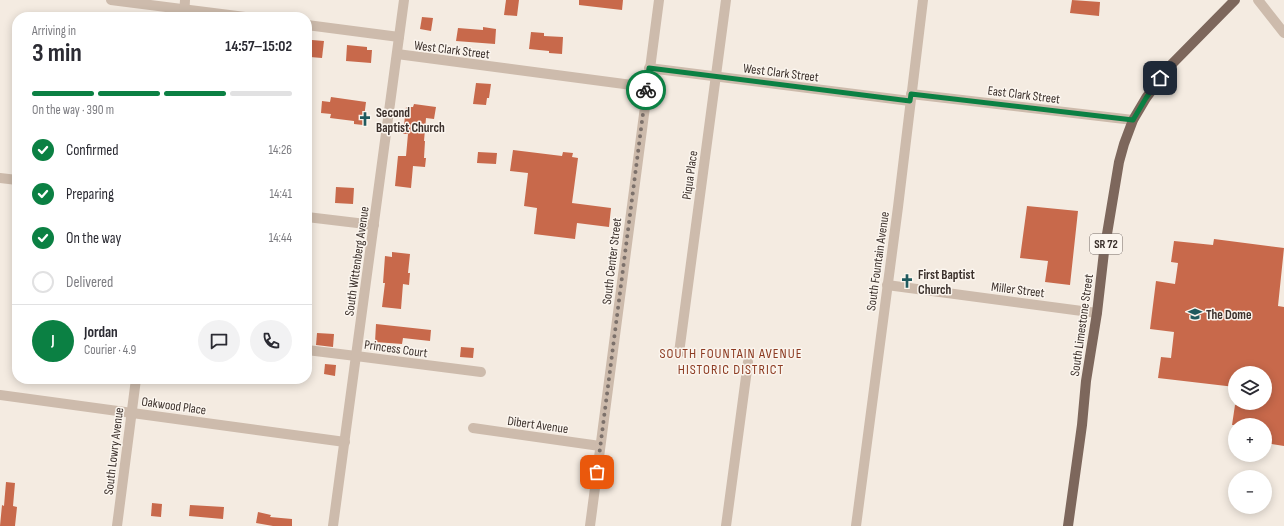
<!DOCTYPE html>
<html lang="en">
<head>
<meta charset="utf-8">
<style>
  :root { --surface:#fff; --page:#f2f2f3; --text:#2b2b33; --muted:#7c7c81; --line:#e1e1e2; --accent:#0b8043 }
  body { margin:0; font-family:"Sofia Sans Condensed",sans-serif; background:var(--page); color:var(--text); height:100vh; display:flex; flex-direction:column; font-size:15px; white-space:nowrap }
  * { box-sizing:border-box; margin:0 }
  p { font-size:13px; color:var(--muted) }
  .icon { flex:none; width:22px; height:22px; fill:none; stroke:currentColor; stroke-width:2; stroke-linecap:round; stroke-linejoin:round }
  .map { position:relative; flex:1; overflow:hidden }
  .panel { position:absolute; left:12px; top:12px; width:300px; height:372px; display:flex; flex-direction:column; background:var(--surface); border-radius:16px; box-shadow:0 2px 10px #0003 }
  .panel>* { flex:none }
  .tools { position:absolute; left:1228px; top:366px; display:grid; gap:8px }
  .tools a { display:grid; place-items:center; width:44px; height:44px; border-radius:50%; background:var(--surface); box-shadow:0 2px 10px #0003; font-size:20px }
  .pin { position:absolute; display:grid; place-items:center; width:34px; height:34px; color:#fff; margin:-17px; border-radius:8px; box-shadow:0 2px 6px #0006 }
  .courier { position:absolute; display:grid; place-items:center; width:40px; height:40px; margin:-20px; border:3px solid #0b8043; border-radius:50%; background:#fff; color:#222; box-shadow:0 1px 5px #0007 }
  .summary em { font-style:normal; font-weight:700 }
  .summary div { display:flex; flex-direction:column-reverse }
  .summary { display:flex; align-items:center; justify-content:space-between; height:68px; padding:0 20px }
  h1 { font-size:26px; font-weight:700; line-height:30px }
  .bar { display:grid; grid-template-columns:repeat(4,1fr); gap:6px 4px; align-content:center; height:48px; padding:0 20px }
  .bar i { height:5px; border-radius:3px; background:var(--line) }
  .bar .selected { background:var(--accent) }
  .bar p { grid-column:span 4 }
  .line { display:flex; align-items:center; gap:10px; padding:0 20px; border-top:1px solid var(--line) }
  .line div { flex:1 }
  .round { display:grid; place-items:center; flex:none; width:42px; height:42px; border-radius:21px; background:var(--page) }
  ol { padding:0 20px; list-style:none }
  li { display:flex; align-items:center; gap:12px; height:44px }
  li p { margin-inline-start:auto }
  li .icon { padding:4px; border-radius:50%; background:var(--accent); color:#fff; stroke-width:4 }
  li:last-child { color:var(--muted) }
  li i { width:22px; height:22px; border:2px solid var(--line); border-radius:50% }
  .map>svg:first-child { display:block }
</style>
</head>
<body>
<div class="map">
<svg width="1284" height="526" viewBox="0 0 1284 526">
  <rect width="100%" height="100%" fill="#f4ebe1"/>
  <!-- building -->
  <g fill="#c8694b">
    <polygon points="506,0 519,0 517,16 504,15"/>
    <polygon points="579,0 623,0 622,10 579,5"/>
    <polygon points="1072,0 1100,2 1099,16 1070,13"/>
    <polygon points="422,17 433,18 431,31 420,29"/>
    <polygon points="483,27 496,29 495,44 456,41 458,28 483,30"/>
    <polygon points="531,32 544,33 544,36 563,37 562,54 549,53 549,51 529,49"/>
    <polygon points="312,40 324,41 322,58 310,57"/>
    <polygon points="347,45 367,47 367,50 372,50 371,63 346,61"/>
    <polygon points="476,83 491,84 489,98 487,98 486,105 473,104"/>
    <polygon points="331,97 366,102 363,125 354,124 354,121 330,118 331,114 321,113 322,101 330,102"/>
    <polygon points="414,104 436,107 434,119 426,118 424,141 425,141 424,158 426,158 425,167 413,166 411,188 395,186 398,156 406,156 408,134 403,134 406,107 413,107"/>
    <polygon points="513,150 562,156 563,152 573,153 572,157 578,158 572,203 611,208 609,227 577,223 575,239 534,234 537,208 524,206 528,173 510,171"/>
    <polygon points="478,152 497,153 496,164 477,163"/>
    <polygon points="336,187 354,188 353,204 335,203"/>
    <polygon points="1027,206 1078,211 1070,285 1045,282 1048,261 1020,258"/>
    <polygon points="1214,239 1284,248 1278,306 1284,307 1284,446 1265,443 1265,425 1232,425 1235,405 1247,406 1248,403 1265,403 1265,373 1235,373 1235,387 1158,378 1161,357 1171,358 1174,332 1150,329 1156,281 1175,284 1178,263 1171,262 1174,241 1213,245"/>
    <polygon points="392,252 410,254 408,273 410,273 409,285 403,284 401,309 382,307 385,283 383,283 385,256 392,257"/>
    <polygon points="376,324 431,330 430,341 403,338 402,344 375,342"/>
    <polygon points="317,333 334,334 333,347 316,345"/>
    <polygon points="461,347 474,348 473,358 460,357"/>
    <polygon points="325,364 336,365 335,376 324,374"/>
    <polygon points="6,482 15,483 13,506 17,507 15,526 0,526 2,505 4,506"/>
    <polygon points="152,503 162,504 161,517 151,516"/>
    <polygon points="190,505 224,507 223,519 189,516"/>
    <polygon points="258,512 271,515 270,517 292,519 292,526 273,526 256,523"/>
  </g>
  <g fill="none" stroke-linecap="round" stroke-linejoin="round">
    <!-- minor -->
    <g stroke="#cdbbac" stroke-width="10">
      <polyline points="111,0 245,17"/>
      <polyline points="184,17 185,0"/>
      <polyline points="307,25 399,37"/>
      <polyline points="397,54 647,87"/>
      <polyline points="649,68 910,101"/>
      <polyline points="911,94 1133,120"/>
      <polyline points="0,178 17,180"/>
      <polyline points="307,217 374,225"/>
      <polyline points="887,285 1097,313"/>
      <polyline points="307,350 356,356 481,372"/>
      <polyline points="679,353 726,0"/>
      <polyline points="0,395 345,442"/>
      <polyline points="473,428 600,446"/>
      <polyline points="117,526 136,379"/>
      <polyline points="333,526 404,0"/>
      <polyline points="590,526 659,0"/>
      <polyline points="726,526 748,362"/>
      <polyline points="856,526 898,207 923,0"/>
    </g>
    <!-- tertiary -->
    <polyline stroke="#cdbbac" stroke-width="10" points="1258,0 1284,33"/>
    <!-- primary -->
    <polyline stroke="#7d675c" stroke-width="10" points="1068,526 1082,425 1086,381 1097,313 1104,252 1119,162 1124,144 1133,120 1146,98 1168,68 1235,0"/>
  </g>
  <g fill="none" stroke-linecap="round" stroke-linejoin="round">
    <!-- done -->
    <polyline stroke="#7c716b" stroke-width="4" stroke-dasharray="0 7.2" points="597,472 646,90"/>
    <!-- route -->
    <polyline stroke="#0b8043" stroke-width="5" points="646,90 649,68 910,101 911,94 1133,120 1146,98 1160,78"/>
  </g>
  <!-- icons -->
  <defs>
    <symbol id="church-bare" viewBox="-9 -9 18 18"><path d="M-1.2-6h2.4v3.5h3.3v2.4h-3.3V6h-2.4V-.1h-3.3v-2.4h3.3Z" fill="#1f5a5e" stroke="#fbf5ee" stroke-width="2.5" paint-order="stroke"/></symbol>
    <symbol id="school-bare" viewBox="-9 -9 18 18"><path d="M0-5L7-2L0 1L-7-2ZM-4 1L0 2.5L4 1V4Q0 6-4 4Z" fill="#1f5a5e" stroke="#fbf5ee" stroke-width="2.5" paint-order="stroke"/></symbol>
  </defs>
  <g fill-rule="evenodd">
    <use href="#church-bare" x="355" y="109" width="20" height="20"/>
    <use href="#church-bare" x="897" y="271" width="20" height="20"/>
    <use href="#school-bare" x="1185" y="304" width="20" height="20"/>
  </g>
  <g text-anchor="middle" stroke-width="3" stroke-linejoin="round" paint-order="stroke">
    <!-- shield labels -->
    <rect fill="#fbf5ee" stroke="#756b66" stroke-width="1" x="1090" y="234" width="32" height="20" rx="3"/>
    <g font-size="12" font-weight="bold" fill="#3b302b">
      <text x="1106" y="248">SR 72</text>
    </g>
    <!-- street labels -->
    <g font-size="13" fill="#3b302b" stroke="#fbf5ee">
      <text transform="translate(452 49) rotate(7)" y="5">West Clark Street</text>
      <text transform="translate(781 72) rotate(7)" y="5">West Clark Street</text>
      <text transform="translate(1024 94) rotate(7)" y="5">East Clark Street</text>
      <text transform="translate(689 175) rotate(-82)" y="5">Piqua Place</text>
      <text transform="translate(356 261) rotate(-82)" y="5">South Wittenberg Avenue</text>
      <text transform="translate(611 261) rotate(-83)" y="5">South Center Street</text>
      <text transform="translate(877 261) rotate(-82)" y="5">South Fountain Avenue</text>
      <text transform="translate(1018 289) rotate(7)" y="5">Miller Street</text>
      <text transform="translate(1081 325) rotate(-82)" y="5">South Limestone Street</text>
      <text transform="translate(396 348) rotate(8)" y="5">Princess Court</text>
      <text transform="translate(174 405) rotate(8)" y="5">Oakwood Place</text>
      <text transform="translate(538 424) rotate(8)" y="5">Dibert Avenue</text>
      <text transform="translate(113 451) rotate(-83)" y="5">South Lowry Avenue</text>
    </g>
    <!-- poi labels -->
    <g font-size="13" font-weight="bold" fill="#3b302b" stroke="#fbf5ee" text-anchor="start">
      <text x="376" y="117">Second<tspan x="376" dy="15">Baptist Church</tspan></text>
      <text x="918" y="279">First Baptist<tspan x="918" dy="15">Church</tspan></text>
      <text x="1206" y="319">The Dome</text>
    </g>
    <!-- neighbourhood labels -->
    <g font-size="14" letter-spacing="1" fill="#8c3b22" stroke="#fbf5ee">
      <text x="731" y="358">SOUTH FOUNTAIN AVENUE<tspan x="731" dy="16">HISTORIC DISTRICT</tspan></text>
    </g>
  </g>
</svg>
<div class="tools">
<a><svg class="icon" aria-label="layers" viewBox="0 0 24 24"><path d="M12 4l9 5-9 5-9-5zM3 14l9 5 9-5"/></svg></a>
<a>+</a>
<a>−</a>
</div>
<div class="pin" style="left:597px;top:472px;background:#ea580c"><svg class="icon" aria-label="bag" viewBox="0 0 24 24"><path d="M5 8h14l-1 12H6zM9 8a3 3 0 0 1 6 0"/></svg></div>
<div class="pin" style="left:1160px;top:78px;background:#1f2937"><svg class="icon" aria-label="home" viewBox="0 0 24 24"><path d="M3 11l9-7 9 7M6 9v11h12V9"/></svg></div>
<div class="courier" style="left:646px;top:90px"><svg class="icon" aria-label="bike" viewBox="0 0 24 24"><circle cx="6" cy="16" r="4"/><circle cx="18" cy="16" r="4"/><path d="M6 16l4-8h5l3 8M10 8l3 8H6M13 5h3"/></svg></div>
<section class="panel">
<div class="summary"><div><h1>3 min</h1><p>Arriving in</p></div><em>14:57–15:02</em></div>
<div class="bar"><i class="selected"></i><i class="selected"></i><i class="selected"></i><i></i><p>On the way · 390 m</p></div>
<ol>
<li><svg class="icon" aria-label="check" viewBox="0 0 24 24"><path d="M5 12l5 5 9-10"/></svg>Confirmed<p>14:26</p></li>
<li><svg class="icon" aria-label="check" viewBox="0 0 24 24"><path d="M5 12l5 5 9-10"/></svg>Preparing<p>14:41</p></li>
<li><svg class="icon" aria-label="check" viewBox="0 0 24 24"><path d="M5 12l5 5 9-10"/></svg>On the way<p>14:44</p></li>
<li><i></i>Delivered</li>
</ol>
<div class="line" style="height:72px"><b class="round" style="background:var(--accent);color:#fff">J</b><div><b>Jordan</b><p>Courier · 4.9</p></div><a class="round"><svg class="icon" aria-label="chat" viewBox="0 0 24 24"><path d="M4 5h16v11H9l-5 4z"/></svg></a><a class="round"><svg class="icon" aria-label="phone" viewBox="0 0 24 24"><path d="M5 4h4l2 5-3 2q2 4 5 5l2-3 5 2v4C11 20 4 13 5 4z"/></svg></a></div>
</section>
</div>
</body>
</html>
